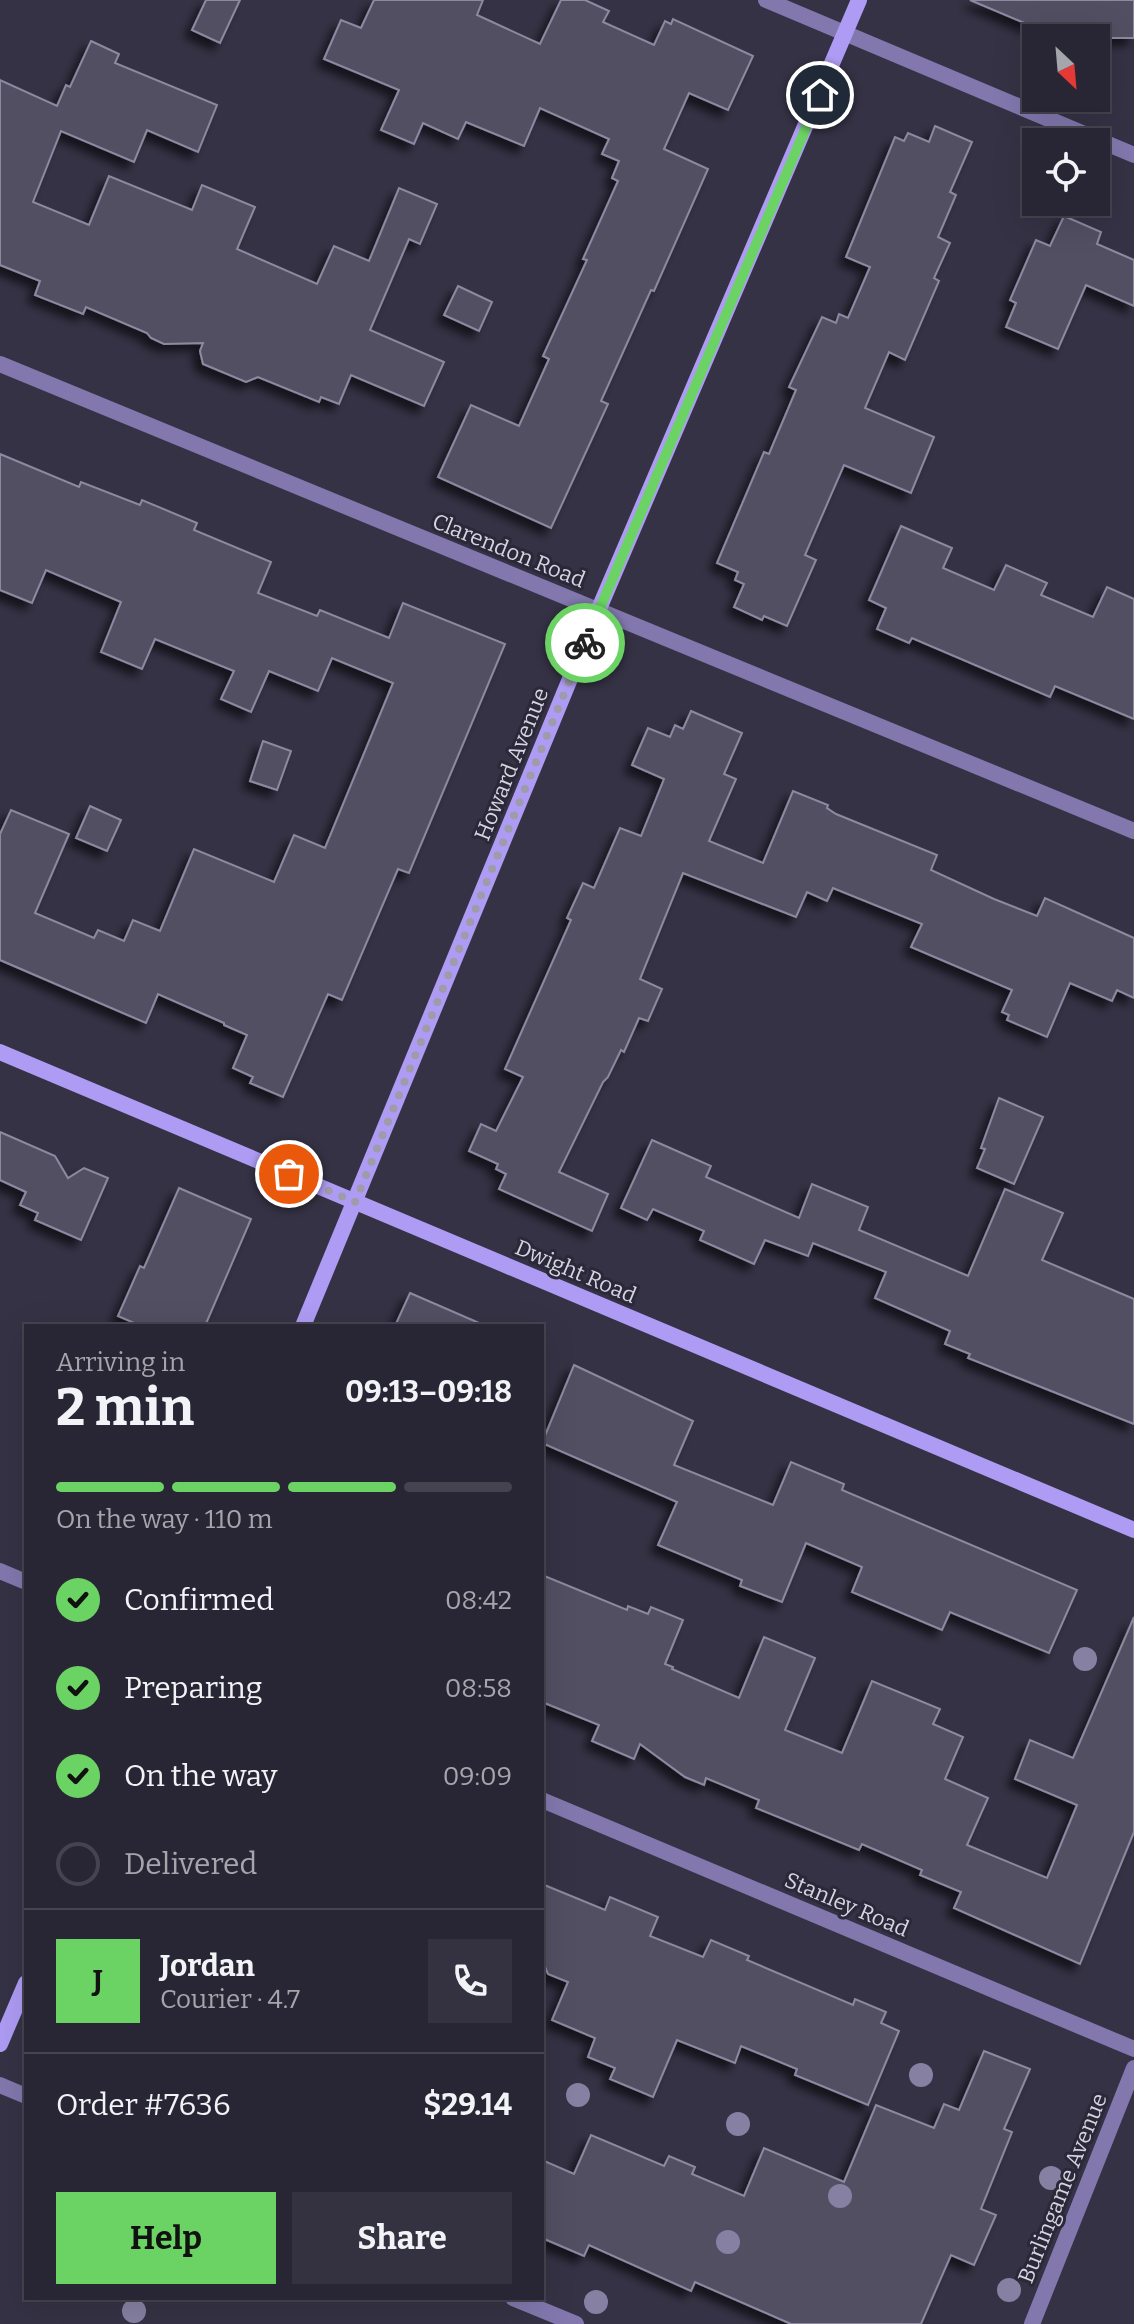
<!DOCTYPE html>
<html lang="en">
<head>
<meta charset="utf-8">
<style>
  :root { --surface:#282634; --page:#343240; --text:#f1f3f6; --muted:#a5a5ac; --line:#44434f; --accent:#6bd363 }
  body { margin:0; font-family:Bitter,serif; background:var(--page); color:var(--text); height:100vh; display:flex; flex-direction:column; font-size:30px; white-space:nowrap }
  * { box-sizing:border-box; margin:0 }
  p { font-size:26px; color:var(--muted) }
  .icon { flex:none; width:44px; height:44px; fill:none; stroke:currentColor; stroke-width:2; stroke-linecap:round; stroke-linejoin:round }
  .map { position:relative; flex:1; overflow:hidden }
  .drawer { position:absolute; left:24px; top:1324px; width:520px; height:976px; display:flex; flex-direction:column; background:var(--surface); border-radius:0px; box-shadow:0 8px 32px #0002,0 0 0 2px var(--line) }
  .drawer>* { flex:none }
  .needle { width:52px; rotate:154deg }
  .buttons { position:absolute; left:1022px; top:24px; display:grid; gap:16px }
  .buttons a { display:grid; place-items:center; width:88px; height:88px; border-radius:0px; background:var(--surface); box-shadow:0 8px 32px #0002,0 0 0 2px var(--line); font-size:40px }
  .pin { position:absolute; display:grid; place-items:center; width:68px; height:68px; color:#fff; margin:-34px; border:4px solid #fff; border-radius:50%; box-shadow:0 2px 8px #0007 }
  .courier { position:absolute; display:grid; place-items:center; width:80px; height:80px; margin:-40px; border:6px solid #6bd363; border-radius:50%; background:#fff; color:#222; box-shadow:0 2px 10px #0007 }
  .headline em { font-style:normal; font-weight:700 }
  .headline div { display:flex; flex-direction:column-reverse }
  .headline { display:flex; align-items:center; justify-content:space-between; height:136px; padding:0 32px }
  h1 { font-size:52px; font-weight:700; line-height:60px }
  .bar { display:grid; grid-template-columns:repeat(4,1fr); gap:12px 8px; align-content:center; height:96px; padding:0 32px }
  .bar i { height:10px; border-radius:6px; background:var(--line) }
  .bar .selected { background:var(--accent) }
  .bar p { grid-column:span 4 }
  .line { display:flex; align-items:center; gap:20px; padding:0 32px; border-top:2px solid var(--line) }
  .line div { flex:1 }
  .round { display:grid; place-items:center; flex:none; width:84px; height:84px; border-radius:0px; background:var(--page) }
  ol { padding:0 32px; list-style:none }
  li { display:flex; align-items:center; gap:24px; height:88px }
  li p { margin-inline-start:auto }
  li .icon { padding:8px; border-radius:50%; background:var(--accent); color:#111; stroke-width:4 }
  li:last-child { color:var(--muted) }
  li i { width:44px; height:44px; border:4px solid var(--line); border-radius:50% }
  .action { display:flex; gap:16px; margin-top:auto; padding:16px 32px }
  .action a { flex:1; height:92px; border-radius:0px; background:var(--accent); color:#111; font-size:32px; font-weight:700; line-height:92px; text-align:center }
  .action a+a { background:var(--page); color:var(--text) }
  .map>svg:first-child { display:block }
</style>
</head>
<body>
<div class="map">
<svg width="1134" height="2324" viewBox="0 0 1134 2324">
  <defs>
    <filter id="shadow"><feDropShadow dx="-7" dy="7" stdDeviation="4" flood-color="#0009"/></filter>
  </defs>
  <rect width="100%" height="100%" fill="#353245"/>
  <!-- building -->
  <g fill="#524f64" stroke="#8c89a0" stroke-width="2" filter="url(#shadow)">
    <polygon points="206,0 240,0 220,43 192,30"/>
    <polygon points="374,0 483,0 477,15 540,44 561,0 585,0 609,11 603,22 654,45 665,21 671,24 673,19 753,56 728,110 689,93 664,149 708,169 654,291 651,290 601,401 608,404 551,528 438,477 471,405 519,426 549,359 543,356 587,260 583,259 618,181 612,178 619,161 602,154 609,139 540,108 524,146 466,122 458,139 423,123 414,144 381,130 399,90 324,59 341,20 361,28"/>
    <polygon points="970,0 1134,0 1134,38 1060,38"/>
    <polygon points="91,41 119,54 115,63 217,105 198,152 147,130 134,162 61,131 33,202 89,225 109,176 192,210 202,185 255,207 237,249 317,284 334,246 369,261 399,188 437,204 420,244 409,239 370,330 444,362 424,406 351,375 339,404 321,397 319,402 258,377 246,382 203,364 200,351 203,343 164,344 151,338 147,333 86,307 83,314 35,295 40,281 0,265 0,80 57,106 66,85 70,87"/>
    <polygon points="935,126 972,142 950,192 956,195 938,237 950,243 934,278 939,281 905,360 889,352 865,408 934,437 911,493 844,465 805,555 816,560 787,626 764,616 762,620 734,607 744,584 735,580 738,572 717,563 764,452 769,454 796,390 789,387 822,317 836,323 839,314 848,318 870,267 846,257 895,137 904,141 908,133 929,142"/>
    <polygon points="1064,216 1101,232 1097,244 1134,260 1134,306 1086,285 1058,349 1006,327 1016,303 1010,300 1036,240 1050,246"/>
    <polygon points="458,286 492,302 479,331 444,315"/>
    <polygon points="0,454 79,487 81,482 140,505 142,500 197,523 194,530 271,562 258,593 317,616 320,610 389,638 403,603 505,644 409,873 398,869 342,1000 328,994 283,1097 250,1083 253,1077 233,1068 247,1035 224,1025 224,1023 158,994 146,1023 0,960 0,834 11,810 69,834 35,913 94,938 98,930 124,941 133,920 160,931 194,849 274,882 294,835 325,848 393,683 332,658 318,691 269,671 251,712 221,699 234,671 155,639 142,669 101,652 121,602 46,570 32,603 0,590"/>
    <polygon points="901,526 952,548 943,568 994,590 1006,565 1047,583 1041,595 1093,617 1107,587 1134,599 1134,719 1055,686 1050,697 912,638 909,643 877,629 886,608 869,600"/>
    <polygon points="691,711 742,733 724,774 736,779 709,841 763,863 793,791 828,805 827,808 836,814 937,855 931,870 994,899 1037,916 1045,898 1134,938 1134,998 1117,990 1112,1001 1070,983 1047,1037 1007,1020 1009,1015 1002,1012 1012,990 911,947 922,924 833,888 827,901 807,892 796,917 683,873 640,979 662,989 648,1021 639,1018 624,1052 621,1050 608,1077 603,1082 559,1172 608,1194 592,1231 499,1189 506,1174 496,1169 498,1164 469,1151 481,1124 496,1131 523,1077 505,1069 571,920 567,918 583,883 594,888 620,828 641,836 664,779 632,765 648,728 670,737 675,725 683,729"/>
    <polygon points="263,741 291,751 277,790 250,781"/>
    <polygon points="90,806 121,820 107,851 76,838"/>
    <polygon points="999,1098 1043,1117 1014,1184 977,1168 985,1149 981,1148"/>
    <polygon points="0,1132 55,1156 68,1178 84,1168 108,1178 81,1240 35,1220 38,1213 20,1205 26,1192 0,1180"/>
    <polygon points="652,1140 711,1166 706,1177 799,1218 812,1184 868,1207 859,1230 968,1276 1005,1189 1063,1213 1042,1260 1134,1299 1134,1424 968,1358 970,1354 945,1344 950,1331 875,1298 886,1272 813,1243 808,1256 765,1240 754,1264 700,1240 704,1231 653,1209 647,1220 621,1208"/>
    <polygon points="179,1188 251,1219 205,1326 141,1326 118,1316 140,1266 144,1268"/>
    <polygon points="410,1293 486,1326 395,1326"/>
    <polygon points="574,1365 693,1421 674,1465 773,1505 791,1462 844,1484 842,1490 1077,1590 1049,1653 950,1612 942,1630 852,1592 862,1567 806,1543 782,1602 740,1586 742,1580 658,1545 677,1502 542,1443"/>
    <polygon points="542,1575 627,1610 628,1606 648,1614 651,1607 683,1620 665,1664 673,1667 672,1669 739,1698 764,1637 815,1658 785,1730 842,1753 872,1681 940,1709 933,1724 963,1737 945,1779 988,1798 967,1845 1047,1878 1077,1805 1015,1779 1030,1740 1073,1758 1134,1617 1134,1832 1080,1964 954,1908 961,1892 920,1875 922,1870 862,1844 859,1850 756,1808 759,1800 706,1778 704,1785 685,1777 640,1744 634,1759 592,1741 599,1725 542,1702"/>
    <polygon points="542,1884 605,1910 610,1897 658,1917 650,1936 703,1957 711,1940 749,1956 747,1960 853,2005 855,1999 886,2012 881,2023 899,2031 868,2105 795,2075 797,2069 741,2046 735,2063 677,2040 653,2097 610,2079 615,2068 588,2057 595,2038 552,2020 568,1982 548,1974 542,1959"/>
    <polygon points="984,2051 1030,2069 1004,2129 1012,2132 981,2209 996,2215 974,2265 951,2255 921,2324 791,2324 695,2282 691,2291 589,2245 584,2256 542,2238 542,2160 574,2174 591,2135 664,2166 669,2156 695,2167 692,2174 744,2196 764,2148 844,2182 876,2105 934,2128 944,2104 959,2110"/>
  </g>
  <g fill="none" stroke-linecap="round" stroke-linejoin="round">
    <!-- street -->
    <g stroke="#8278ae" stroke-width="16">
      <polyline points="766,0 1134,155"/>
      <polyline points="0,364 1134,831"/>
      <polyline points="0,1571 26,1582"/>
      <polyline points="542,1800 1134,2049"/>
      <polyline points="0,2085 26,2096"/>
      <polyline points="513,2298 576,2324"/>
      <polyline points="1032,2324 1134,2068"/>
    </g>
    <!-- secondary -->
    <g stroke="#ae9cf4" stroke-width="16">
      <polyline points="0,1052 1134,1530"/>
      <polyline points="303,1326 598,611 859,0"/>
      <polyline points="0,2044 26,1983"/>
    </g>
  </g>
  <!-- trees -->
  <g fill="#8681a2">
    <circle cx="1085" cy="1659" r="12"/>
    <circle cx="921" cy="2075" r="12"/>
    <circle cx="578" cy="2095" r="12"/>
    <circle cx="738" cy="2124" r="12"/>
    <circle cx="1051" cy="2178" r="12"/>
    <circle cx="840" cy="2196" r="12"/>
    <circle cx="728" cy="2242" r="12"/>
    <circle cx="1009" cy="2290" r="12"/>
    <circle cx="596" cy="2302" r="12"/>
    <circle cx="134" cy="2311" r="12"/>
  </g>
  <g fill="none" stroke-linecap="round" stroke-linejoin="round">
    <!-- done -->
    <polyline stroke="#9e9baa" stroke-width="8" stroke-dasharray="0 14.4" points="289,1174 355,1202 585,643"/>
    <!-- route -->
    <polyline stroke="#6bd363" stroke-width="10" points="585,643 820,95"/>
  </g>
  <g text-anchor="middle" stroke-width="6" stroke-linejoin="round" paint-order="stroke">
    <!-- street labels -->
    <g font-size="22" fill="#d6d4e0" stroke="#2b283a">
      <text transform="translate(509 550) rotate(22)" y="8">Clarendon Road</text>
      <text transform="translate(511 764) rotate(-68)" y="8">Howard Avenue</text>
      <text transform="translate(576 1271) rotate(23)" y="8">Dwight Road</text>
      <text transform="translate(847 1904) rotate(23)" y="8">Stanley Road</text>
      <text transform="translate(1062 2188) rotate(-68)" y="8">Burlingame Avenue</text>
    </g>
  </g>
</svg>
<div class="buttons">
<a><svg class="needle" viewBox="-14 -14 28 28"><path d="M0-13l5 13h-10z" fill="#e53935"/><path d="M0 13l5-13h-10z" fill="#a5a5ac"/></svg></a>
<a><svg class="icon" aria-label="locate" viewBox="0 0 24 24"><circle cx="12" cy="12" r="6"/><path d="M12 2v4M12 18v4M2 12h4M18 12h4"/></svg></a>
</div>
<div class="pin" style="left:289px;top:1174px;background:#ea580c"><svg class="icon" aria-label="bag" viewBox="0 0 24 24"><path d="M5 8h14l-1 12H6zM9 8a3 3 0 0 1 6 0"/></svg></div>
<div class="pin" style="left:820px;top:95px;background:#1f2937"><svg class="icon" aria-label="home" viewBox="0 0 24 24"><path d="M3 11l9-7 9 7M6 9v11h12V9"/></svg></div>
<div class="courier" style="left:585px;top:643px"><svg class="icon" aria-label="bike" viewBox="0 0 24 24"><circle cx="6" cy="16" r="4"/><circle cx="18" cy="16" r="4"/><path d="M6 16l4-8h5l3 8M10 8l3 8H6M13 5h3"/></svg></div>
<section class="drawer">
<div class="headline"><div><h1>2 min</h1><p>Arriving in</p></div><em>09:13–09:18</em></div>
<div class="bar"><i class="selected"></i><i class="selected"></i><i class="selected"></i><i></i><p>On the way · 110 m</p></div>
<ol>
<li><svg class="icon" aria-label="check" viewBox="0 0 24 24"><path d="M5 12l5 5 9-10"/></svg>Confirmed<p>08:42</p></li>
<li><svg class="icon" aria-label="check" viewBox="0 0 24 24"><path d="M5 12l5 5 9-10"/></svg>Preparing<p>08:58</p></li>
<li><svg class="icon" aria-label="check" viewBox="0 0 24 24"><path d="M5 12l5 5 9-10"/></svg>On the way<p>09:09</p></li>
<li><i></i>Delivered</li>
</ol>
<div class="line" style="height:144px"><b class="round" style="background:var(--accent);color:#111">J</b><div><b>Jordan</b><p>Courier · 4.7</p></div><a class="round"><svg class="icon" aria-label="phone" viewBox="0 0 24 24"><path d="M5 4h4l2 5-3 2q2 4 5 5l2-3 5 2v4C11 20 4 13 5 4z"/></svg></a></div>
<div class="line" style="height:104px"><div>Order #7636</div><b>$29.14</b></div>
<div class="action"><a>Help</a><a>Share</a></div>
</section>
</div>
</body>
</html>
